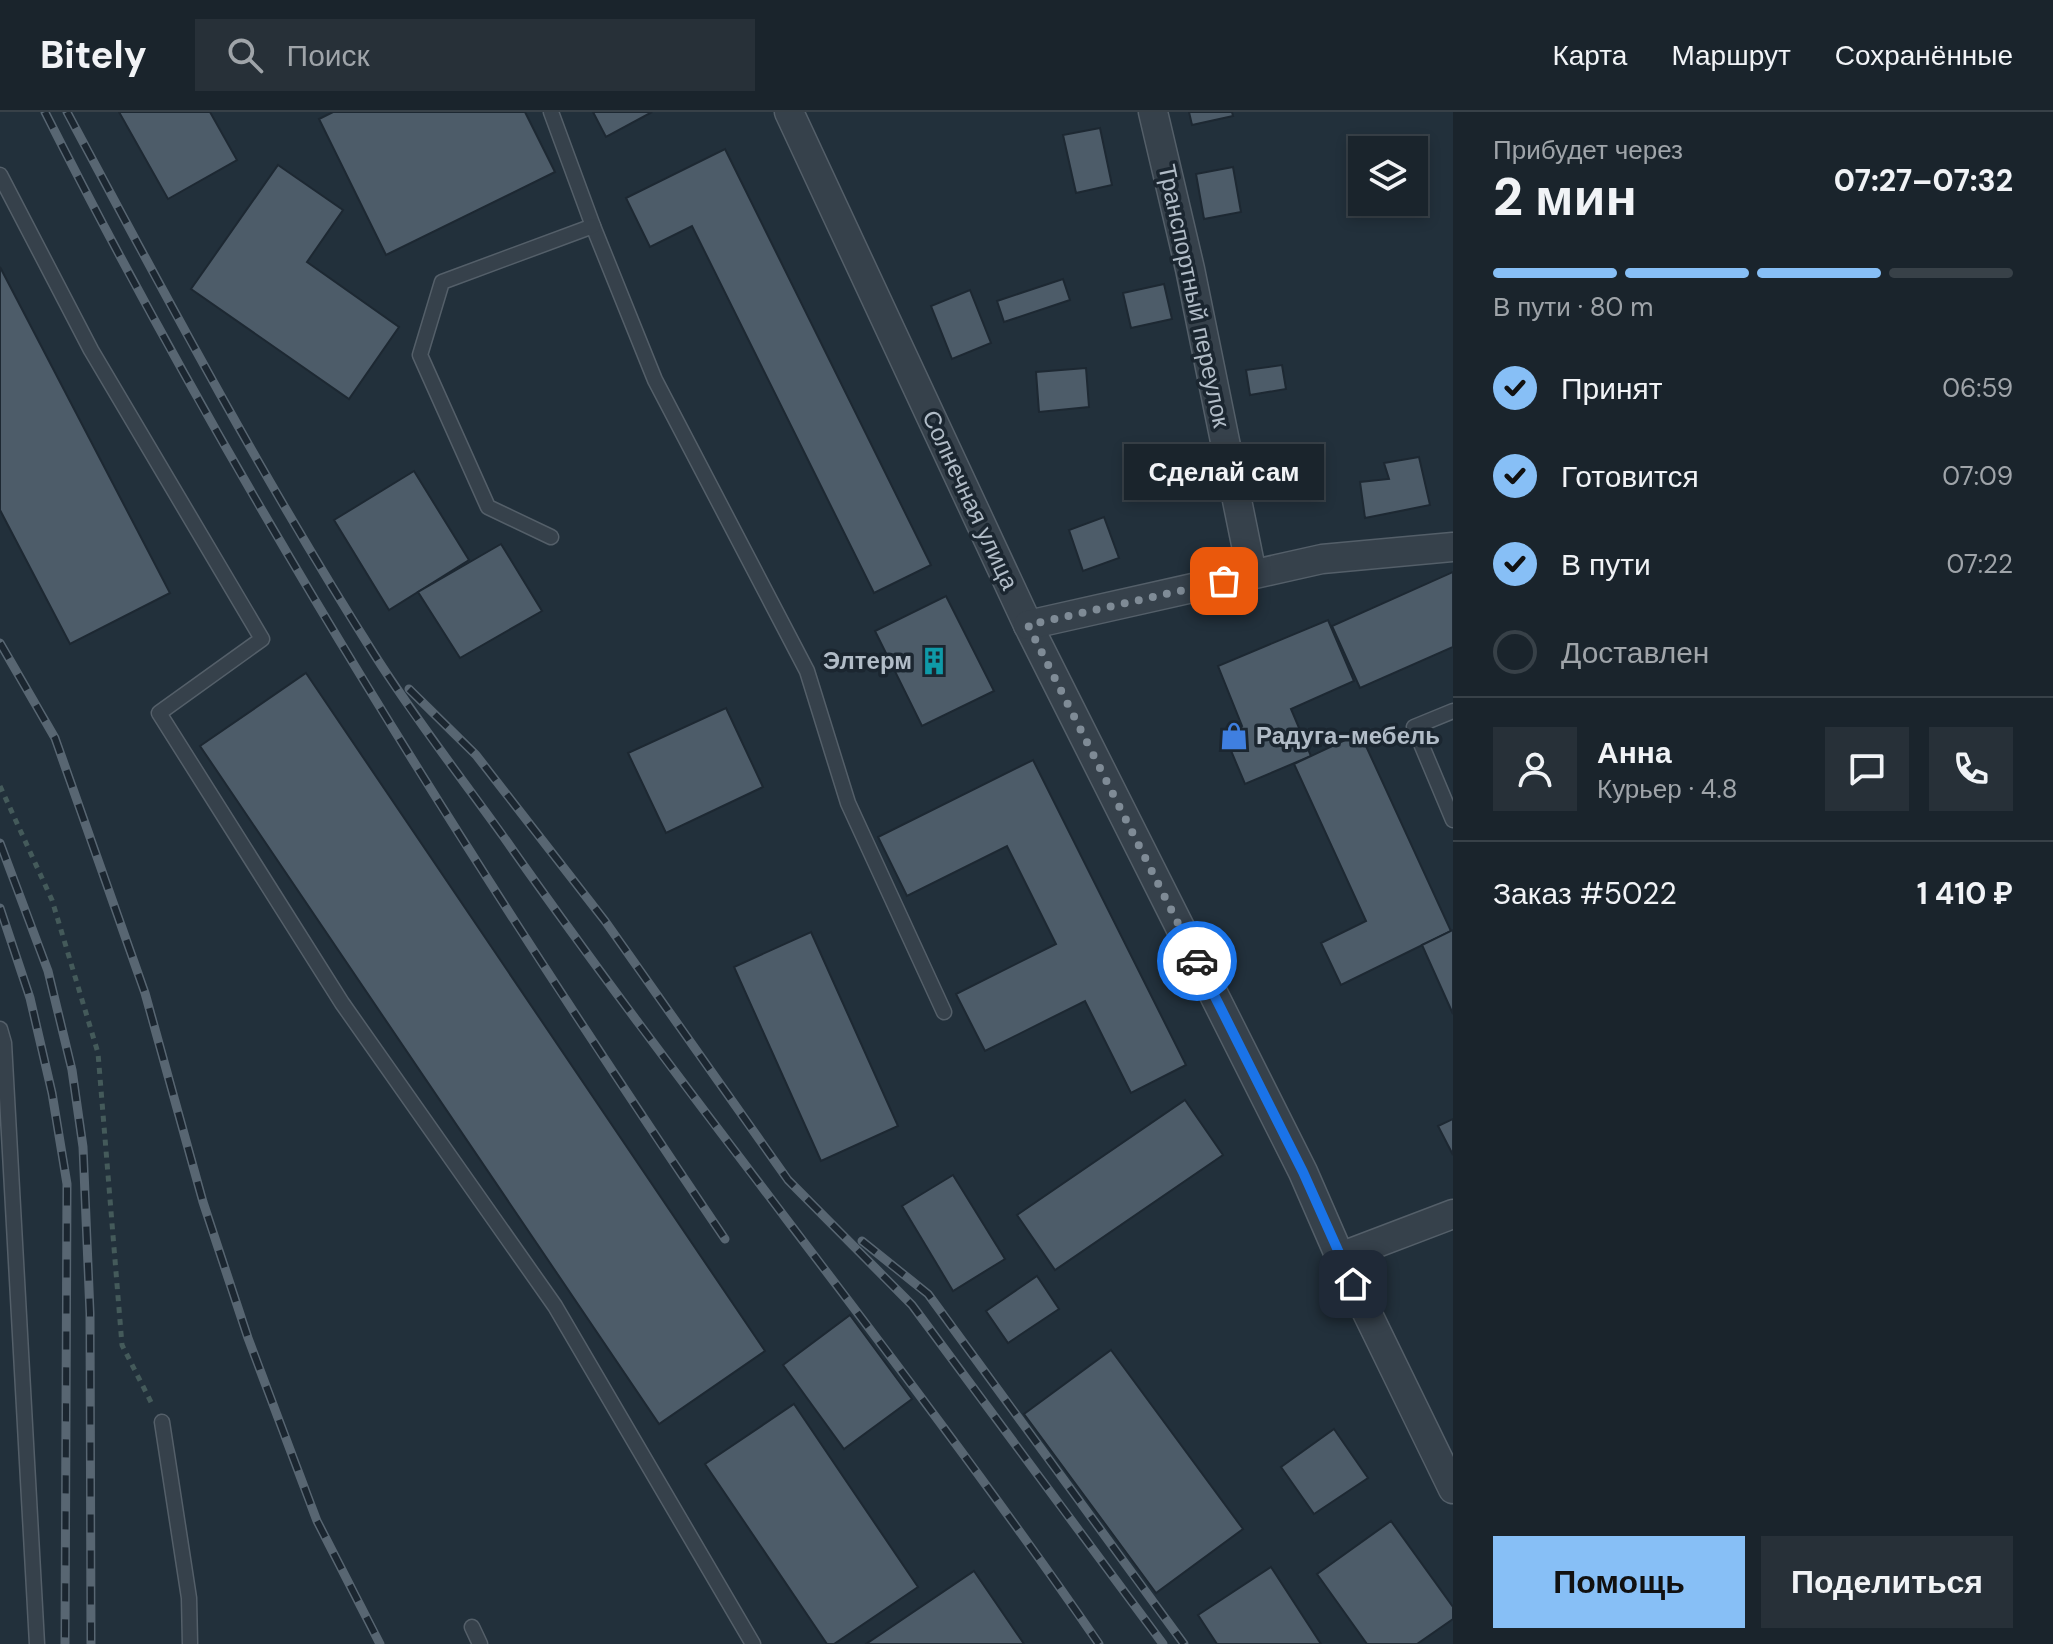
<!DOCTYPE html>
<html lang="ru">
<head>
<meta charset="utf-8">
<style>
  :root { --surface:#1a242c; --page:#273038; --text:#f1f3f6; --muted:#9fa4a9; --line:#384148; --accent:#87bff6 }
  body { margin:0; font-family:"DM Sans",sans-serif; background:var(--page); color:var(--text); height:100vh; display:flex; flex-direction:column; font-size:30px; white-space:nowrap }
  * { box-sizing:border-box; margin:0 }
  p { font-size:26px; color:var(--muted) }
  .icon { flex:none; width:44px; height:44px; fill:none; stroke:currentColor; stroke-width:2; stroke-linecap:round; stroke-linejoin:round }
  .map { position:relative; flex:1; overflow:hidden }
  .drawer { display:flex; flex-direction:column; background:var(--surface); width:600px }
  .drawer>* { flex:none }
  .buttons { position:absolute; left:1348px; top:24px; display:grid; gap:16px }
  .buttons a { display:grid; place-items:center; width:80px; height:80px; border-radius:0px; background:var(--surface); box-shadow:0 4px 12px #0003,0 0 0 2px var(--line); font-size:40px }
  .pin { position:absolute; display:grid; place-items:center; width:68px; height:68px; color:#fff; margin:-34px; border-radius:16px; box-shadow:0 4px 12px #0006 }
  .courier { position:absolute; display:grid; place-items:center; width:80px; height:80px; margin:-40px; border:6px solid #1a73e8; border-radius:50%; background:#fff; color:#222; box-shadow:0 2px 10px #0007 }
  .bubble { position:absolute; height:56px; border-radius:0px; background:var(--surface); box-shadow:0 4px 12px #0003,0 0 0 2px var(--line); font-size:26px; font-weight:800; line-height:56px; text-align:center }
  .head em { font-style:normal; font-weight:800 }
  .head div { display:flex; flex-direction:column-reverse }
  .head { display:flex; align-items:center; justify-content:space-between; height:136px; padding:0 40px }
  h1 { font-size:52px; font-weight:800; line-height:60px }
  .bar { display:grid; grid-template-columns:repeat(4,1fr); gap:12px 8px; align-content:center; height:96px; padding:0 40px }
  .bar i { height:10px; border-radius:6px; background:var(--line) }
  .bar .on { background:var(--accent) }
  .bar p { grid-column:span 4 }
  .line { display:flex; align-items:center; gap:20px; padding:0 40px; border-top:2px solid var(--line) }
  .line div { flex:1 }
  .round { display:grid; place-items:center; flex:none; width:84px; height:84px; border-radius:0px; background:var(--page) }
  ol { padding:0 40px; list-style:none }
  li { display:flex; align-items:center; gap:24px; height:88px }
  li p { margin-inline-start:auto }
  li .icon { padding:8px; border-radius:50%; background:var(--accent); color:#111; stroke-width:4 }
  li:last-child { color:var(--muted) }
  li i { width:44px; height:44px; border:4px solid var(--line); border-radius:50% }
  .button { display:flex; gap:16px; margin-top:auto; padding:16px 40px }
  .button a { flex:1; height:92px; border-radius:0px; background:var(--accent); color:#111; font-size:32px; font-weight:800; line-height:92px; text-align:center }
  .button a+a { background:var(--page); color:var(--text) }
  header { display:flex; align-items:center; gap:48px; box-sizing:border-box; height:112px; padding:0 40px; background:var(--surface); border-bottom:2px solid var(--line) }
  header strong { font-size:38px }
  nav { display:flex; gap:44px; margin-inline-start:auto; font-size:28px }
  .search { width:560px; height:72px; background:var(--page); display:flex; align-items:center; gap:20px; box-sizing:border-box; padding:0 28px; border-radius:0px; color:var(--muted); font-size:30px }
  main { display:flex; flex:1; min-height:0 }
  .map>svg:first-child { display:block }
</style>
</head>
<body>
<header>
<strong>Bitely</strong>
<div class="search"><svg class="icon" aria-label="search" viewBox="0 0 24 24"><circle cx="10" cy="10" r="6"/><path d="M15 15l6 6"/></svg>Поиск</div>
<nav><a>Карта</a><a>Маршрут</a><a>Сохранённые</a></nav>
</header>
<main>
<div class="map">
<svg width="1453" height="1532" viewBox="0 0 1453 1532">
  <rect width="100%" height="100%" fill="#22303b"/>
  <!-- building -->
  <g fill="#4d5c69" stroke="#1d2832" stroke-width="2">
    <polygon points="119,0 210,0 237,48 168,87"/>
    <polygon points="333,0 525,0 555,60 386,143 319,7"/>
    <polygon points="593,0 652,0 606,25"/>
    <polygon points="1189,0 1232,0 1233,4 1192,13"/>
    <polygon points="1100,16 1112,73 1076,81 1063,23"/>
    <polygon points="725,37 931,453 874,481 692,114 650,135 626,86"/>
    <polygon points="278,53 343,98 307,150 399,215 349,287 191,177"/>
    <polygon points="1233,55 1241,100 1204,107 1196,62"/>
    <polygon points="0,155 170,481 70,532 0,398"/>
    <polygon points="1063,167 1070,188 1004,210 997,189"/>
    <polygon points="1164,172 1172,207 1131,216 1123,181"/>
    <polygon points="970,178 991,231 952,247 931,194"/>
    <polygon points="1282,253 1286,277 1250,283 1246,258"/>
    <polygon points="1086,256 1089,295 1039,300 1036,260"/>
    <polygon points="1419,345 1430,393 1365,406 1360,370 1389,367 1384,351"/>
    <polygon points="414,359 469,448 389,498 334,408"/>
    <polygon points="1104,405 1119,446 1083,459 1069,418"/>
    <polygon points="501,432 542,499 460,546 418,480"/>
    <polygon points="1453,460 1453,535 1360,576 1332,514"/>
    <polygon points="946,484 994,579 922,614 875,519"/>
    <polygon points="1328,508 1354,569 1291,597 1311,644 1245,672 1224,622 1242,614 1218,554"/>
    <polygon points="306,561 765,1239 659,1312 200,634"/>
    <polygon points="726,596 763,675 666,721 628,641"/>
    <polygon points="1360,621 1451,819 1341,873 1321,831 1366,809 1294,652"/>
    <polygon points="1033,648 1186,953 1131,981 1085,889 985,939 956,882 1056,832 1007,734 907,784 878,725"/>
    <polygon points="1453,818 1453,902 1422,833"/>
    <polygon points="811,820 898,1014 821,1049 734,855"/>
    <polygon points="1185,988 1223,1043 1055,1158 1017,1103"/>
    <polygon points="1453,1007 1453,1043 1438,1014"/>
    <polygon points="953,1063 1005,1147 953,1179 902,1094"/>
    <polygon points="1037,1164 1059,1197 1008,1231 986,1199"/>
    <polygon points="850,1203 912,1287 844,1337 783,1253"/>
    <polygon points="1111,1238 1243,1417 1156,1481 1024,1302"/>
    <polygon points="794,1292 918,1475 834,1532 827,1532 705,1352"/>
    <polygon points="1334,1317 1368,1366 1314,1402 1281,1355"/>
    <polygon points="1391,1409 1453,1495 1453,1507 1417,1532 1367,1532 1317,1462"/>
    <polygon points="1271,1455 1321,1532 1217,1532 1198,1503"/>
    <polygon points="974,1459 1024,1532 866,1532"/>
  </g>
  <g fill="none" stroke-linecap="round" stroke-linejoin="round">
    <defs>
      <g id="service">
        <polyline points="551,0 593,114 655,268 807,559 848,691 944,900"/>
        <polyline points="0,63 91,238 262,527 159,601 342,891 555,1194 753,1532"/>
        <polyline points="551,425 488,395 420,243 442,170 593,114"/>
        <polyline points="1453,599 1414,615 1453,708"/>
        <polyline points="0,917 4,931 37,1532"/>
        <polyline points="162,1310 189,1486 190,1532"/>
        <polyline points="472,1515 480,1532"/>
      </g>
      <g id="minor">
        <polyline points="789,0 1028,513 1303,1060 1340,1145 1453,1377"/>
        <polyline points="1153,0 1190,157 1252,462"/>
        <polyline points="1028,513 1322,447 1453,435"/>
        <polyline points="1340,1145 1453,1102"/>
      </g>
    </defs>
    <!-- service casing -->
    <use href="#service" stroke="#545f69" stroke-width="17"/>
    <!-- minor casing -->
    <use href="#minor" stroke="#545f69" stroke-width="31"/>
    <!-- path -->
    <polyline stroke="#445a5a" stroke-width="5" stroke-dasharray="6 6" stroke-linecap="butt" points="0,674 52,788 98,941 122,1233 153,1294"/>
    <!-- service -->
    <use href="#service" stroke="#36414b" stroke-width="14"/>
    <!-- minor -->
    <use href="#minor" stroke="#36414b" stroke-width="28"/>
    <defs>
      <g id="rail">
        <path d="M45 0C243 392 479 763 725 1127"/>
        <path d="M67 0C165 183 263 367 374 542 414 605 460 664 503 724 695 998 909 1256 1099 1532"/>
        <polyline points="0,531 55,626 145,881 203,1090 248,1226 317,1409 380,1532"/>
        <polyline points="409,577 476,643 605,809 788,1068 912,1193 1163,1532"/>
        <polyline points="0,731 48,859 72,958 83,1035 90,1201 91,1532"/>
        <polyline points="0,796 30,886 52,981 67,1072 65,1532"/>
        <polyline points="862,1129 928,1182 1184,1532"/>
      </g>
    </defs>
    <!-- rail casing -->
    <use href="#rail" stroke="#586672" stroke-width="9"/>
    <!-- rail -->
    <use href="#rail" stroke="#1b2630" stroke-width="6" stroke-dasharray="18" stroke-linecap="butt"/>
  </g>
  <g fill="none" stroke-linecap="round" stroke-linejoin="round">
    <!-- done -->
    <polyline stroke="#7f8b96" stroke-width="8" stroke-dasharray="0 14.4" points="1197,849 1028,513 1224,469"/>
    <!-- route -->
    <polyline stroke="#1a73e8" stroke-width="10" points="1197,849 1303,1060 1353,1172"/>
  </g>
  <!-- icons -->
  <defs>
    <symbol id="building-bare" viewBox="-9 -9 18 18"><path d="M-4-6H4V6H1V3H-1V6H-4ZM-2.5-4.3h1.7v1.8h-1.7ZM.8-4.3h1.7v1.8H.8ZM-2.5-1h1.7V.8h-1.7ZM.8-1h1.7V.8H.8Z" fill="#0f9aa8" stroke="#1b2630" stroke-width="2.5" paint-order="stroke"/></symbol>
    <symbol id="shop-bare" viewBox="-9 -9 18 18"><path d="M-5-2.5h2.3a2.7 3.5 0 0 1 5.4 0H5L5.5 6h-11ZM-1.5-2.5h3a1.5 2.3 0 0 0-3 0Z" fill="#3f7fe0" stroke="#1b2630" stroke-width="2.5" paint-order="stroke"/></symbol>
  </defs>
  <g fill-rule="evenodd">
    <use href="#building-bare" x="914" y="529" width="40" height="40"/>
    <use href="#shop-bare" x="1214" y="604" width="40" height="40"/>
  </g>
  <g text-anchor="middle" stroke-width="7" stroke-linejoin="round" paint-order="stroke">
    <!-- street labels -->
    <g font-size="24" fill="#b1bcc7" stroke="#1b2630">
      <text transform="translate(1194 184) rotate(78)" y="8">Транспортный переулок</text>
      <text transform="translate(970 388) rotate(65)" y="8">Солнечная улица</text>
    </g>
    <!-- poi labels -->
    <g font-size="24" font-weight="bold" fill="#b1bcc7" stroke="#1b2630" text-anchor="end">
      <text x="912" y="557">Элтерм</text>
      <text x="1256" y="632" text-anchor="start">Радуга-мебель</text>
    </g>
  </g>
</svg>
<div class="buttons">
<a><svg class="icon" aria-label="layers" viewBox="0 0 24 24"><path d="M12 4l9 5-9 5-9-5zM3 14l9 5 9-5"/></svg></a>
</div>
<div class="pin" style="left:1224px;top:469px;background:#ea580c"><svg class="icon" aria-label="bag" viewBox="0 0 24 24"><path d="M5 8h14l-1 12H6zM9 8a3 3 0 0 1 6 0"/></svg></div>
<div class="pin" style="left:1353px;top:1172px;background:#1f2937"><svg class="icon" aria-label="home" viewBox="0 0 24 24"><path d="M3 11l9-7 9 7M6 9v11h12V9"/></svg></div>
<div class="courier" style="left:1197px;top:849px"><svg class="icon" aria-label="car" viewBox="0 0 24 24"><path d="M5 17H2v-5l4-1 3-4h7l3 4 3 1v5h-3M9 17h6M6 11h13"/><circle cx="7" cy="17" r="2"/><circle cx="17" cy="17" r="2"/></svg></div>
<div class="bubble" style="left:1124px;top:332px;width:200px">Сделай сам</div>
</div>
<section class="drawer">
<div class="head"><div><h1>2 мин</h1><p>Прибудет через</p></div><em>07:27–07:32</em></div>
<div class="bar"><i class="on"></i><i class="on"></i><i class="on"></i><i></i><p>В пути · 80 m</p></div>
<ol>
<li><svg class="icon" aria-label="check" viewBox="0 0 24 24"><path d="M5 12l5 5 9-10"/></svg>Принят<p>06:59</p></li>
<li><svg class="icon" aria-label="check" viewBox="0 0 24 24"><path d="M5 12l5 5 9-10"/></svg>Готовится<p>07:09</p></li>
<li><svg class="icon" aria-label="check" viewBox="0 0 24 24"><path d="M5 12l5 5 9-10"/></svg>В пути<p>07:22</p></li>
<li><i></i>Доставлен</li>
</ol>
<div class="line" style="height:144px"><a class="round"><svg class="icon" aria-label="person" viewBox="0 0 24 24"><circle cx="12" cy="8" r="4"/><path d="M4 21q1-7 8-7t8 7"/></svg></a><div><b>Анна</b><p>Курьер · 4.8</p></div><a class="round"><svg class="icon" aria-label="chat" viewBox="0 0 24 24"><path d="M4 5h16v11H9l-5 4z"/></svg></a><a class="round"><svg class="icon" aria-label="phone" viewBox="0 0 24 24"><path d="M5 4h4l2 5-3 2q2 4 5 5l2-3 5 2v4C11 20 4 13 5 4z"/></svg></a></div>
<div class="line" style="height:104px"><div>Заказ #5022</div><b>1 410 ₽</b></div>
<div class="button"><a>Помощь</a><a>Поделиться</a></div>
</section>
</main>
</body>
</html>
